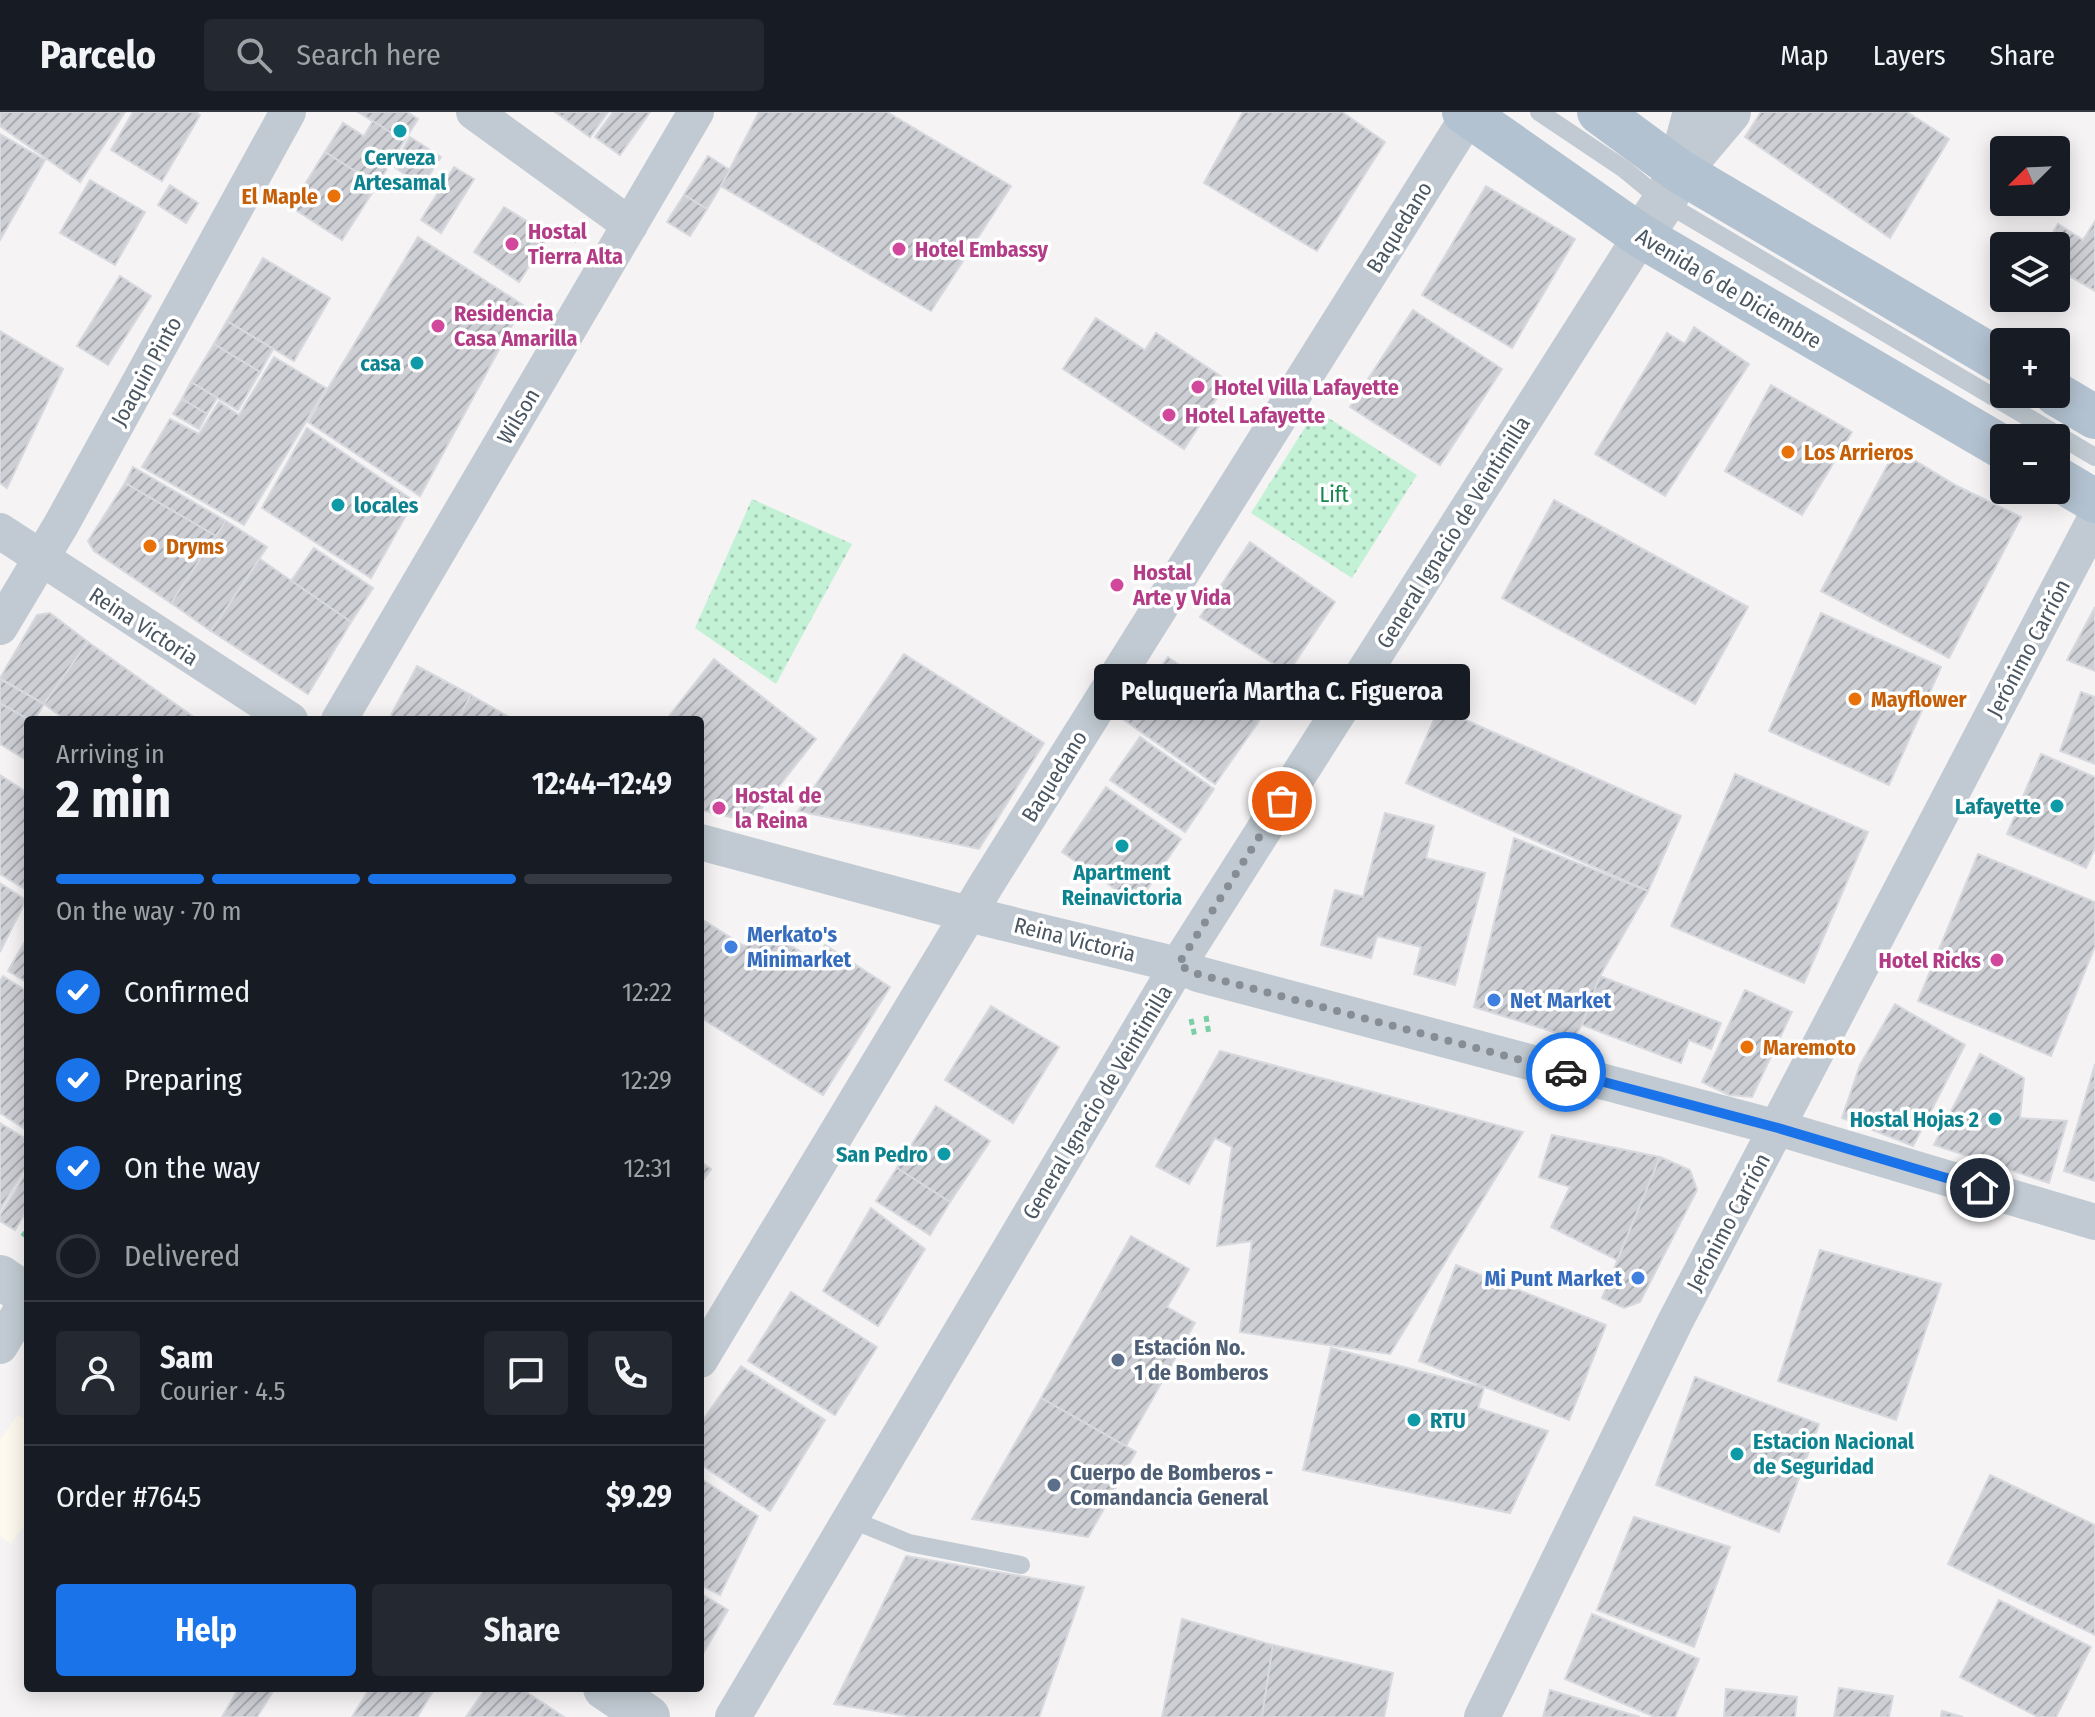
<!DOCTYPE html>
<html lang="en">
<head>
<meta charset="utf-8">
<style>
  :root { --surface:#171b24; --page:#242831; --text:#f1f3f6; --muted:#9ea1a6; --line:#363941; --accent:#1a73e8 }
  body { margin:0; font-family:"Fira Sans Condensed",sans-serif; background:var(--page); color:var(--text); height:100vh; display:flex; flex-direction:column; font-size:30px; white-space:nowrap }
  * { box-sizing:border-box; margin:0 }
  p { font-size:26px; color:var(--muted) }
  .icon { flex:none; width:44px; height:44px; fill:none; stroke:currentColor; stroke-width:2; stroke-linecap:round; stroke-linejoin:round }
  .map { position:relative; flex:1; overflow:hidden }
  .panel { position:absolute; left:24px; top:604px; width:680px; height:976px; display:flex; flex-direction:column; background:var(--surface); border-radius:8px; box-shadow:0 4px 20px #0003 }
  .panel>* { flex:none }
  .needle { width:52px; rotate:246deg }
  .tools { position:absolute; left:1990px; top:24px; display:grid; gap:16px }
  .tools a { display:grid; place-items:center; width:80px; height:80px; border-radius:8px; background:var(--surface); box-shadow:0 4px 20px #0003; font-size:40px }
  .pin { position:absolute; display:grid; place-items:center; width:68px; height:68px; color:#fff; margin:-34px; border:4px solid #fff; border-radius:50%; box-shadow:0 2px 8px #0007 }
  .courier { position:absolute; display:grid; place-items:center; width:80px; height:80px; margin:-40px; border:6px solid #1a73e8; border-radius:50%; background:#fff; color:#222; box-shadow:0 2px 10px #0007 }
  .bubble { position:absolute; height:56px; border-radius:8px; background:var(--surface); box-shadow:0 4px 20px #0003; font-size:26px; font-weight:700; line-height:56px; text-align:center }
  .head em { font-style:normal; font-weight:700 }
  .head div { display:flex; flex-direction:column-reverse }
  .head { display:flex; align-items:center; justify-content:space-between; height:136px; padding:0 32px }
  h1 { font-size:52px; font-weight:700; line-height:60px }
  .bar { display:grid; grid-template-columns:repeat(4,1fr); gap:12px 8px; align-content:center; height:96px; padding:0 32px }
  .bar i { height:10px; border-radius:6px; background:var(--line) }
  .bar .current { background:var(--accent) }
  .bar p { grid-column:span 4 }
  .line { display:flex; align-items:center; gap:20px; padding:0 32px; border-top:2px solid var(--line) }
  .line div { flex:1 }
  .round { display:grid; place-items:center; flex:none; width:84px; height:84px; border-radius:8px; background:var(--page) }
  ol { padding:0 32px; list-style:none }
  li { display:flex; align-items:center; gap:24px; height:88px }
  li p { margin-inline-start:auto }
  li .icon { padding:8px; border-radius:50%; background:var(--accent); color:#fff; stroke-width:4 }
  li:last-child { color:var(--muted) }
  li i { width:44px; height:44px; border:4px solid var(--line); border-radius:50% }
  .button { display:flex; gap:16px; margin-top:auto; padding:16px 32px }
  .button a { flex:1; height:92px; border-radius:8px; background:var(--accent); color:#fff; font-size:32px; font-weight:700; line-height:92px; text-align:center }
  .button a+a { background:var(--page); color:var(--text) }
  header { display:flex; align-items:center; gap:48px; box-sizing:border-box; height:112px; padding:0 40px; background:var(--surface); border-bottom:2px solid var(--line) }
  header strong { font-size:38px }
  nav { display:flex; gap:44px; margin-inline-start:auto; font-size:28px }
  .search { width:560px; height:72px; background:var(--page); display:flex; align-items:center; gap:20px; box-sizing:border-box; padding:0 28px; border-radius:8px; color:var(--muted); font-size:30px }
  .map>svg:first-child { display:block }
</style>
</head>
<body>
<header>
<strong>Parcelo</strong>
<div class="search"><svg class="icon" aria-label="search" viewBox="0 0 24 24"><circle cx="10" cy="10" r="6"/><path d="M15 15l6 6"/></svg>Search here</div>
<nav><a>Map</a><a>Layers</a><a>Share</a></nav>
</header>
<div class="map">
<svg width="2095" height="1605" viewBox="0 0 2095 1605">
  <defs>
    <pattern id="park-dots" width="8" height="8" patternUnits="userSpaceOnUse" patternTransform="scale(2)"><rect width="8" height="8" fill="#c3f1d5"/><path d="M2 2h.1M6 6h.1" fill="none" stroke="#a0c6b0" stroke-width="1.8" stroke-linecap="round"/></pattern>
    <pattern id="building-hatch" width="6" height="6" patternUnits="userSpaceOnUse" patternTransform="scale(2)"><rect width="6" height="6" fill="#cdcfd5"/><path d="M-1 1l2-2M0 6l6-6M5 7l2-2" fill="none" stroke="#a8abb0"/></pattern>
  </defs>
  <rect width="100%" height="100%" fill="#f5f3f3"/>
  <!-- commercial -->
  <polygon fill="#fdf9ef" points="18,1302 28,1310 28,1408 11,1432 0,1424 0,1328"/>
  <!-- park -->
  <g fill="url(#park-dots)">
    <polygon points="1316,298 1417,363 1352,466 1251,401"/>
    <polygon points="752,387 852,432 776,572 695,516"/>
  </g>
  <!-- building -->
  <g fill="url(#building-hatch)" stroke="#d7d9de" stroke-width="2">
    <polygon points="0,0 125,0 80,70 0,14"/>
    <polygon points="133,0 196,0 200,3 162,69 111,38"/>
    <polygon points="358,0 407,0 418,7 404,29"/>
    <polygon points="555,0 608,0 590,25"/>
    <polygon points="613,0 650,0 620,43 595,25"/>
    <polygon points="759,0 887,0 1011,74 931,199 721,74"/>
    <polygon points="1243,0 1342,0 1385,30 1317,139 1204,71"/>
    <polygon points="1761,0 1907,0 1949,27 1890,126 1745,25"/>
    <polygon points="373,9 404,29 377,73 325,40 343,11 364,24"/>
    <polygon points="0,22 45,48 0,128"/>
    <polygon points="410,25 441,45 422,74 393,54"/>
    <polygon points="325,40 377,73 342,128 291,95"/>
    <polygon points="708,44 730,58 707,97 684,83"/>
    <polygon points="454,55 474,67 441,121 421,108"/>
    <polygon points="90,68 145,100 115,153 60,121"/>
    <polygon points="170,73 198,91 186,111 158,93"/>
    <polygon points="1486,74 1575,127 1512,236 1422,183"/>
    <polygon points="684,83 707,97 690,124 667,110"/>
    <polygon points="504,95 549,123 519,170 474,140"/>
    <polygon points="2095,109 2095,179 2056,156 2056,134 2045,134 2058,112 2083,128"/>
    <polygon points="418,125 523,193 420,384 308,310"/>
    <polygon points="263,146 330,186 294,249 227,209"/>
    <polygon points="120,164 151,184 108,253 77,234"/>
    <polygon points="1413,198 1502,257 1440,353 1350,295"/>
    <polygon points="1096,206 1145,238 1156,221 1228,269 1184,337 1063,257"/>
    <polygon points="227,209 273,237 260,260 214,232"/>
    <polygon points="1694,215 1749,252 1665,384 1595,342 1667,221 1685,232"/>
    <polygon points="0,219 63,257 7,376 0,371"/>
    <polygon points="214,232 260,260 238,298 191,270"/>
    <polygon points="274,245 326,276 244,413 142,355 170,307 199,322 219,290 239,303"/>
    <polygon points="191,270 217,286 207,302 182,287"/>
    <polygon points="1771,273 1852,320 1802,403 1725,359"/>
    <polygon points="182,287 207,302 199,317 173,302"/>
    <polygon points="307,316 414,389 371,466 262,396"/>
    <polygon points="1896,337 1957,374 2021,405 1949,546 1821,479"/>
    <polygon points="133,355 226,409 216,424 125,371"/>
    <polygon points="125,371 216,424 171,491 94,439 88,429"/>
    <polygon points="1554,388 1748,495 1695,592 1502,486"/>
    <polygon points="226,409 267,435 211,519 171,491"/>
    <polygon points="1250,430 1335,490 1288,561 1200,505"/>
    <polygon points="314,436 373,476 351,510 291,469"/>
    <polygon points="260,447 351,510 308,582 211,519"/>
    <polygon points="2095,495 2095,559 2067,548"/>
    <polygon points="50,501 88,530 44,592 0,566 37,503"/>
    <polygon points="1821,501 1941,555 1889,673 1769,619"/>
    <polygon points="88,530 198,608 66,608 44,592"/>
    <polygon points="904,542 1044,631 979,737 798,699"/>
    <polygon points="1168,545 1259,609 1215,672 1124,608"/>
    <polygon points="714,547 816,627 751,710 700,698 700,608 666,608"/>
    <polygon points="417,554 471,583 458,608 393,608 391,603"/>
    <polygon points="0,567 44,592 34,608 29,608 0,591"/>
    <polygon points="2081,580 2095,585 2095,652 2060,639"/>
    <polygon points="471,583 514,608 458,608"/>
    <polygon points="0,591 29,608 28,649 0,632"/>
    <polygon points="1439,596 1681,704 1648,779 1406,671"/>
    <polygon points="1140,625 1214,677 1185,720 1110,668"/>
    <polygon points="2041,642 2095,665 2095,736 2086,756 2007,722"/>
    <polygon points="1735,662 1868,720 1804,871 1671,814"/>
    <polygon points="0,663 28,681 28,779 0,762"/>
    <polygon points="1106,675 1181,727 1137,792 1062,740"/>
    <polygon points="1385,701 1434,714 1426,746 1485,761 1455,873 1414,862 1421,835 1377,824 1371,846 1321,833 1335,778 1363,785"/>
    <polygon points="1514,726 1648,779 1600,864 1582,913 1573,926 1474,895"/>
    <polygon points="1978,742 2095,790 2095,834 2051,944 1918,889"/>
    <polygon points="0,771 26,788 0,840"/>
    <polygon points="700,806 744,834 757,812 815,849 825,833 890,875 823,983 700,905"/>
    <polygon points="28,824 28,871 8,859"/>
    <polygon points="3,864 28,880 28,1019 0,1001 0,869"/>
    <polygon points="1600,864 1721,911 1711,937 1689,928 1681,951 1582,913"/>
    <polygon points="1745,878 1792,900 1752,985 1729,983 1702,970"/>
    <polygon points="1895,892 1965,933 1913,1034 1842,1006 1860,953"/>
    <polygon points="991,894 1059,935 1013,1011 945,968"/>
    <polygon points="1220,939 1523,1020 1390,1242 1240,1220 1252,1129 1217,1134 1232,1035 1215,1026 1189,1072 1156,1054"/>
    <polygon points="1980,942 2024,966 2020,1006 2067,1009 2049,1071 1934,1033"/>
    <polygon points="2095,952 2095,1069 2064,1059"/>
    <polygon points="936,994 990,1029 950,1090 897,1056"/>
    <polygon points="0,1011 28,1028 28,1052 0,1098"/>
    <polygon points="1552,1023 1660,1045 1617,1148 1551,1115 1570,1075 1539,1065"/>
    <polygon points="1660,1045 1690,1058 1697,1078 1640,1190 1624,1196 1602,1186"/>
    <polygon points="700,1049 711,1057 700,1073"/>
    <polygon points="897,1056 950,1090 930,1123 876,1089"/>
    <polygon points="27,1059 28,1096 15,1118 0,1109 0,1103"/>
    <polygon points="871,1096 925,1137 878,1214 823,1179"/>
    <polygon points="1131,1124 1189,1157 1167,1195 1195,1211 1126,1334 1041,1286"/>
    <polygon points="1820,1138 1941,1172 1896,1308 1778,1269"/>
    <polygon points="1456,1153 1606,1213 1569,1308 1419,1249"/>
    <polygon points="791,1180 877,1235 835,1303 748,1249"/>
    <polygon points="1331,1236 1484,1276 1478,1296 1548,1319 1510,1401 1303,1358"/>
    <polygon points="741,1254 825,1308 770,1399 700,1352 700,1312"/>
    <polygon points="1695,1265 1819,1312 1779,1420 1656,1373"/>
    <polygon points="1041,1286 1136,1340 1088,1425 972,1407"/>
    <polygon points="1990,1363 2095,1413 2095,1523 1948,1452"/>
    <polygon points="700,1366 758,1404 720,1483 700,1473"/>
    <polygon points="1634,1405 1730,1435 1694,1535 1597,1498"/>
    <polygon points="906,1444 1084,1475 1039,1605 913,1605 834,1592"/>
    <polygon points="700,1481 728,1498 700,1547"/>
    <polygon points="1999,1488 2091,1535 2056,1605 2038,1605 1960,1565"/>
    <polygon points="1592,1502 1699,1547 1675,1605 1655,1605 1565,1567"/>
    <polygon points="1182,1507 1273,1533 1262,1605 1162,1605"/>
    <polygon points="1273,1533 1393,1561 1384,1605 1262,1605"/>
    <polygon points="239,1576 275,1576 257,1605 222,1605"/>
    <polygon points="370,1576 435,1576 417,1605 352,1605"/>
    <polygon points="486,1576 520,1576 546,1593 537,1605 466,1605"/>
    <polygon points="1839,1576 1893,1584 1889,1605 1834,1605"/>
    <polygon points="1726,1577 1797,1585 1795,1605 1724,1605"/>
    <polygon points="1550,1578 1640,1605 1543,1605"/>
    <polygon points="546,1593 564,1605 537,1605"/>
    <polygon points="1942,1599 1963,1605 1941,1605"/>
  </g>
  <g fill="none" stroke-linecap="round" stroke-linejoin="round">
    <!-- path -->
    <g stroke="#7ad0a6" stroke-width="5" stroke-dasharray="6 4" stroke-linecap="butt">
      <polyline points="567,122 577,129"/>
      <polyline points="1206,904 1209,923"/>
      <polyline points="1191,907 1195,925"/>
      <polyline points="22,1121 28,1125"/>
    </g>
    <!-- service -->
    <g stroke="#c1cad2" stroke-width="18">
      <polyline points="1539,0 1624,57 1664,90 2095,345"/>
      <polyline points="850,1407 909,1431 1021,1453"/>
    </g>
    <!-- minor -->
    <g stroke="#c1cad2" stroke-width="36">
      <polyline points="474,0 630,113"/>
      <polyline points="0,419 290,608"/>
      <polyline points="0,515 61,413 288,0"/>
      <polyline points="339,608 696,0"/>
      <polyline points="700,730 968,802 1178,853 1198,862 1778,1016 2095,1110"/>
      <polyline points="0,1234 28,1187"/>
      <polyline points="700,1248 986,773 1469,3"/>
      <polyline points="733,1605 1178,853 1641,124"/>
      <polyline points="1482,1605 1675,1210 2095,407"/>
    </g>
    <!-- tertiary -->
    <g stroke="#c1cad2" stroke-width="44">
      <polyline points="1686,51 1729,0"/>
      <polyline points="1641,124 1664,90 1679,59 1695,0"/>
      <polyline points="0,1165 28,1184"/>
      <polyline points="605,1576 648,1605"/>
    </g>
    <!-- primary -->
    <g stroke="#b3c2d1" stroke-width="44">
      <polyline points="1464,0 1641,124 2004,336"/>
      <polyline points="1599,0 1679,59 2004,251"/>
      <polyline points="2056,282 2095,305"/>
      <polyline points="2056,366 2095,389"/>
    </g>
  </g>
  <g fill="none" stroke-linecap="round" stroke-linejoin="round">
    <!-- done -->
    <polyline stroke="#868d94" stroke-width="8" stroke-dasharray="0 14.4" points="1282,689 1178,853 1198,862 1566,960"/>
    <!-- route -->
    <polyline stroke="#1a73e8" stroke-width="10" points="1566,960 1778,1016 1980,1076"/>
  </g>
  <!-- markers -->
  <g fill="#0f9aa8" stroke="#fff" stroke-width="3">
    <circle cx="400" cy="19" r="8"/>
    <circle cx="417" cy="251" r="8"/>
    <circle cx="338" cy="393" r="8"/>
    <circle cx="2057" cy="694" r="8"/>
    <circle cx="1122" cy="734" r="8"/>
    <circle cx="1995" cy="1007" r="8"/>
    <circle cx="944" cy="1042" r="8"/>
    <circle cx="1414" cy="1308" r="8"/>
    <circle cx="1737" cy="1342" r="8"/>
  </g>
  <g fill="#e8710a" stroke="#fff" stroke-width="3">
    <circle cx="334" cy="84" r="8"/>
    <circle cx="1788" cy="340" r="8"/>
    <circle cx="150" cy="434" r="8"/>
    <circle cx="1855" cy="587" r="8"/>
    <circle cx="1747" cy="935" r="8"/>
  </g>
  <g fill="#d1479c" stroke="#fff" stroke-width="3">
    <circle cx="512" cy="132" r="8"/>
    <circle cx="899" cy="137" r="8"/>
    <circle cx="438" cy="214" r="8"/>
    <circle cx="1198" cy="275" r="8"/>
    <circle cx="1169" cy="303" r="8"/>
    <circle cx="1117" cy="473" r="8"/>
    <circle cx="719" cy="696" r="8"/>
    <circle cx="1997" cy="848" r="8"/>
  </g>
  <g fill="#3f7fe0" stroke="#fff" stroke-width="3">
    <circle cx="731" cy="835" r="8"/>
    <circle cx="1494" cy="888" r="8"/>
    <circle cx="1638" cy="1166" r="8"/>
  </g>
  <g fill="#5c6f8a" stroke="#fff" stroke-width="3">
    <circle cx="1118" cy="1248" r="8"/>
    <circle cx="1054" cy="1373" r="8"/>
  </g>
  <g text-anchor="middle" stroke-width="7" stroke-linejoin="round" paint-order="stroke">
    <!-- culture labels -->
    <g font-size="22" font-weight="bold" fill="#0d838f" stroke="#fff" text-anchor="end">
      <text x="400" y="53" text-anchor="middle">Cerveza<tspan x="400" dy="25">Artesamal</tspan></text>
      <text x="401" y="259">casa</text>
      <text x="354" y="401" text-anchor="start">locales</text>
      <text x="2041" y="702">Lafayette</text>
      <text x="1122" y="768" text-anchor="middle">Apartment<tspan x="1122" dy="25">Reinavictoria</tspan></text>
      <text x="1979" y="1015">Hostal Hojas 2</text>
      <text x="928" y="1050">San Pedro</text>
      <text x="1430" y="1316" text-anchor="start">RTU</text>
      <text x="1753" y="1337" text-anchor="start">Estacion Nacional<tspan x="1753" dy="25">de Seguridad</tspan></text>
    </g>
    <!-- food labels -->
    <g font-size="22" font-weight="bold" fill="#c56008" stroke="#fff" text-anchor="start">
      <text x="318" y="92" text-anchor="end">El Maple</text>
      <text x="1804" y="348">Los Arrieros</text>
      <text x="166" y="442">Dryms</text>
      <text x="1871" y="595">Mayflower</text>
      <text x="1763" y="943">Maremoto</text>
    </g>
    <!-- street labels -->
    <g font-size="22" fill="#4a5661" stroke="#fff">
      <text transform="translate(1399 115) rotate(-58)" y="8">Baquedano</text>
      <text transform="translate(1729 176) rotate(31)" y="8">Avenida 6 de Diciembre</text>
      <text transform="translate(146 259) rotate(-61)" y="8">Joaquin Pinto</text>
      <text transform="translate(518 304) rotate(-59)" y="8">Wilson</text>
      <text transform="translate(1453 420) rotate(-58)" y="8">General Ignacio de Veintimilla</text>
      <text transform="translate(144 514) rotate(33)" y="8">Reina Victoria</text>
      <text transform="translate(2028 536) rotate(-62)" y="8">Jerónimo Carrión</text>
      <text transform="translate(1054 664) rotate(-58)" y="8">Baquedano</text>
      <text transform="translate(1075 827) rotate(14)" y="8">Reina Victoria</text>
      <text transform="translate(1097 990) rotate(-59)" y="8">General Ignacio de Veintimilla</text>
      <text transform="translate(1728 1110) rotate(-62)" y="8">Jerónimo Carrión</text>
    </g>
    <!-- hotel labels -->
    <g font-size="22" font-weight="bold" fill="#b23c85" stroke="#fff" text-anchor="start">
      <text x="528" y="127">Hostal<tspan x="528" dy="25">Tierra Alta</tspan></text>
      <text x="915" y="145">Hotel Embassy</text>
      <text x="454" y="209">Residencia<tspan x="454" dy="25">Casa Amarilla</tspan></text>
      <text x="1214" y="283">Hotel Villa Lafayette</text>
      <text x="1185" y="311">Hotel Lafayette</text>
      <text x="1133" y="468">Hostal<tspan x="1133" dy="25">Arte y Vida</tspan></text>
      <text x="735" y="691">Hostal de<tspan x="735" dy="25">la Reina</tspan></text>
      <text x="1981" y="856" text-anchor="end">Hotel Ricks</text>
    </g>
    <!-- park labels -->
    <g font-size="22" fill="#17864f" stroke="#fff">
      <text x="1334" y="390">Lift</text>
    </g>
    <!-- shop labels -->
    <g font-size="22" font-weight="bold" fill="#366cbe" stroke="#fff" text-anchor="start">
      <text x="747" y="830">Merkato's<tspan x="747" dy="25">Minimarket</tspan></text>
      <text x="1510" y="896">Net Market</text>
      <text x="1622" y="1174" text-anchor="end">Mi Punt Market</text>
    </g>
    <!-- service labels -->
    <g font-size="22" font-weight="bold" fill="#4e5e75" stroke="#fff" text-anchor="start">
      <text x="1134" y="1243">Estación No.<tspan x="1134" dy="25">1 de Bomberos</tspan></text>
      <text x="1070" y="1368">Cuerpo de Bomberos -<tspan x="1070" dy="25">Comandancia General</tspan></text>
    </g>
  </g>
</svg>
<div class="tools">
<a><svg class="needle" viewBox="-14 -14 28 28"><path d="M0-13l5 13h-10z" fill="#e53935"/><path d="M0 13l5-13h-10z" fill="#9ea1a6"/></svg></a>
<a><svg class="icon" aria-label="layers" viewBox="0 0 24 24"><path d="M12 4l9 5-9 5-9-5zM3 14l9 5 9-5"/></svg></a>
<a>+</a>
<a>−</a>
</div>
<div class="pin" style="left:1282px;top:689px;background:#ea580c"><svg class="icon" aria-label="bag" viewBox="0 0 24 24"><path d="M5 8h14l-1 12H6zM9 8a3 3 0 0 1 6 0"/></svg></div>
<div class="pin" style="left:1980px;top:1076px;background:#1f2937"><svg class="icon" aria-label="home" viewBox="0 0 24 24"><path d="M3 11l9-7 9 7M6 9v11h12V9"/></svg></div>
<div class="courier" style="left:1566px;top:960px"><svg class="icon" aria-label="car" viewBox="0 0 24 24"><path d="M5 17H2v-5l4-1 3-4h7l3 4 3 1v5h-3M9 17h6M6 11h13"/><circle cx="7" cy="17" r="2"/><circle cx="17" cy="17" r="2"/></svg></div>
<div class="bubble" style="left:1094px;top:552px;width:376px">Peluquería Martha C. Figueroa</div>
<section class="panel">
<div class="head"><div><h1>2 min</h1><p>Arriving in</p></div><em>12:44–12:49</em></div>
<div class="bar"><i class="current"></i><i class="current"></i><i class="current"></i><i></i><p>On the way · 70 m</p></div>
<ol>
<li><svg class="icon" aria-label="check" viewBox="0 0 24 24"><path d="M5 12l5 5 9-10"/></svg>Confirmed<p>12:22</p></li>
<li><svg class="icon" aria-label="check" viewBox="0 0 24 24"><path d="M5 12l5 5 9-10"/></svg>Preparing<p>12:29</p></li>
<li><svg class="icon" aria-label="check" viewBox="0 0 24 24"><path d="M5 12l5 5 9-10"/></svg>On the way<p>12:31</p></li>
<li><i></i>Delivered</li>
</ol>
<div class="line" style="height:144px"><a class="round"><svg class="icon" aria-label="person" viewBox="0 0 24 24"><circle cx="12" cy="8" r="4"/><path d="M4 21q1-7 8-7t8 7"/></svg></a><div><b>Sam</b><p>Courier · 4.5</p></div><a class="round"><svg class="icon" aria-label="chat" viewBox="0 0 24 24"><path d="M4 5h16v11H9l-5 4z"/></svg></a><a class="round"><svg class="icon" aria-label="phone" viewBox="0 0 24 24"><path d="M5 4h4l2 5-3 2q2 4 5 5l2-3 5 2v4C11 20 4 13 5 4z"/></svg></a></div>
<div class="line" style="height:104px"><div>Order #7645</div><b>$9.29</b></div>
<div class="button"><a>Help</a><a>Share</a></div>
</section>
</div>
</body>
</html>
